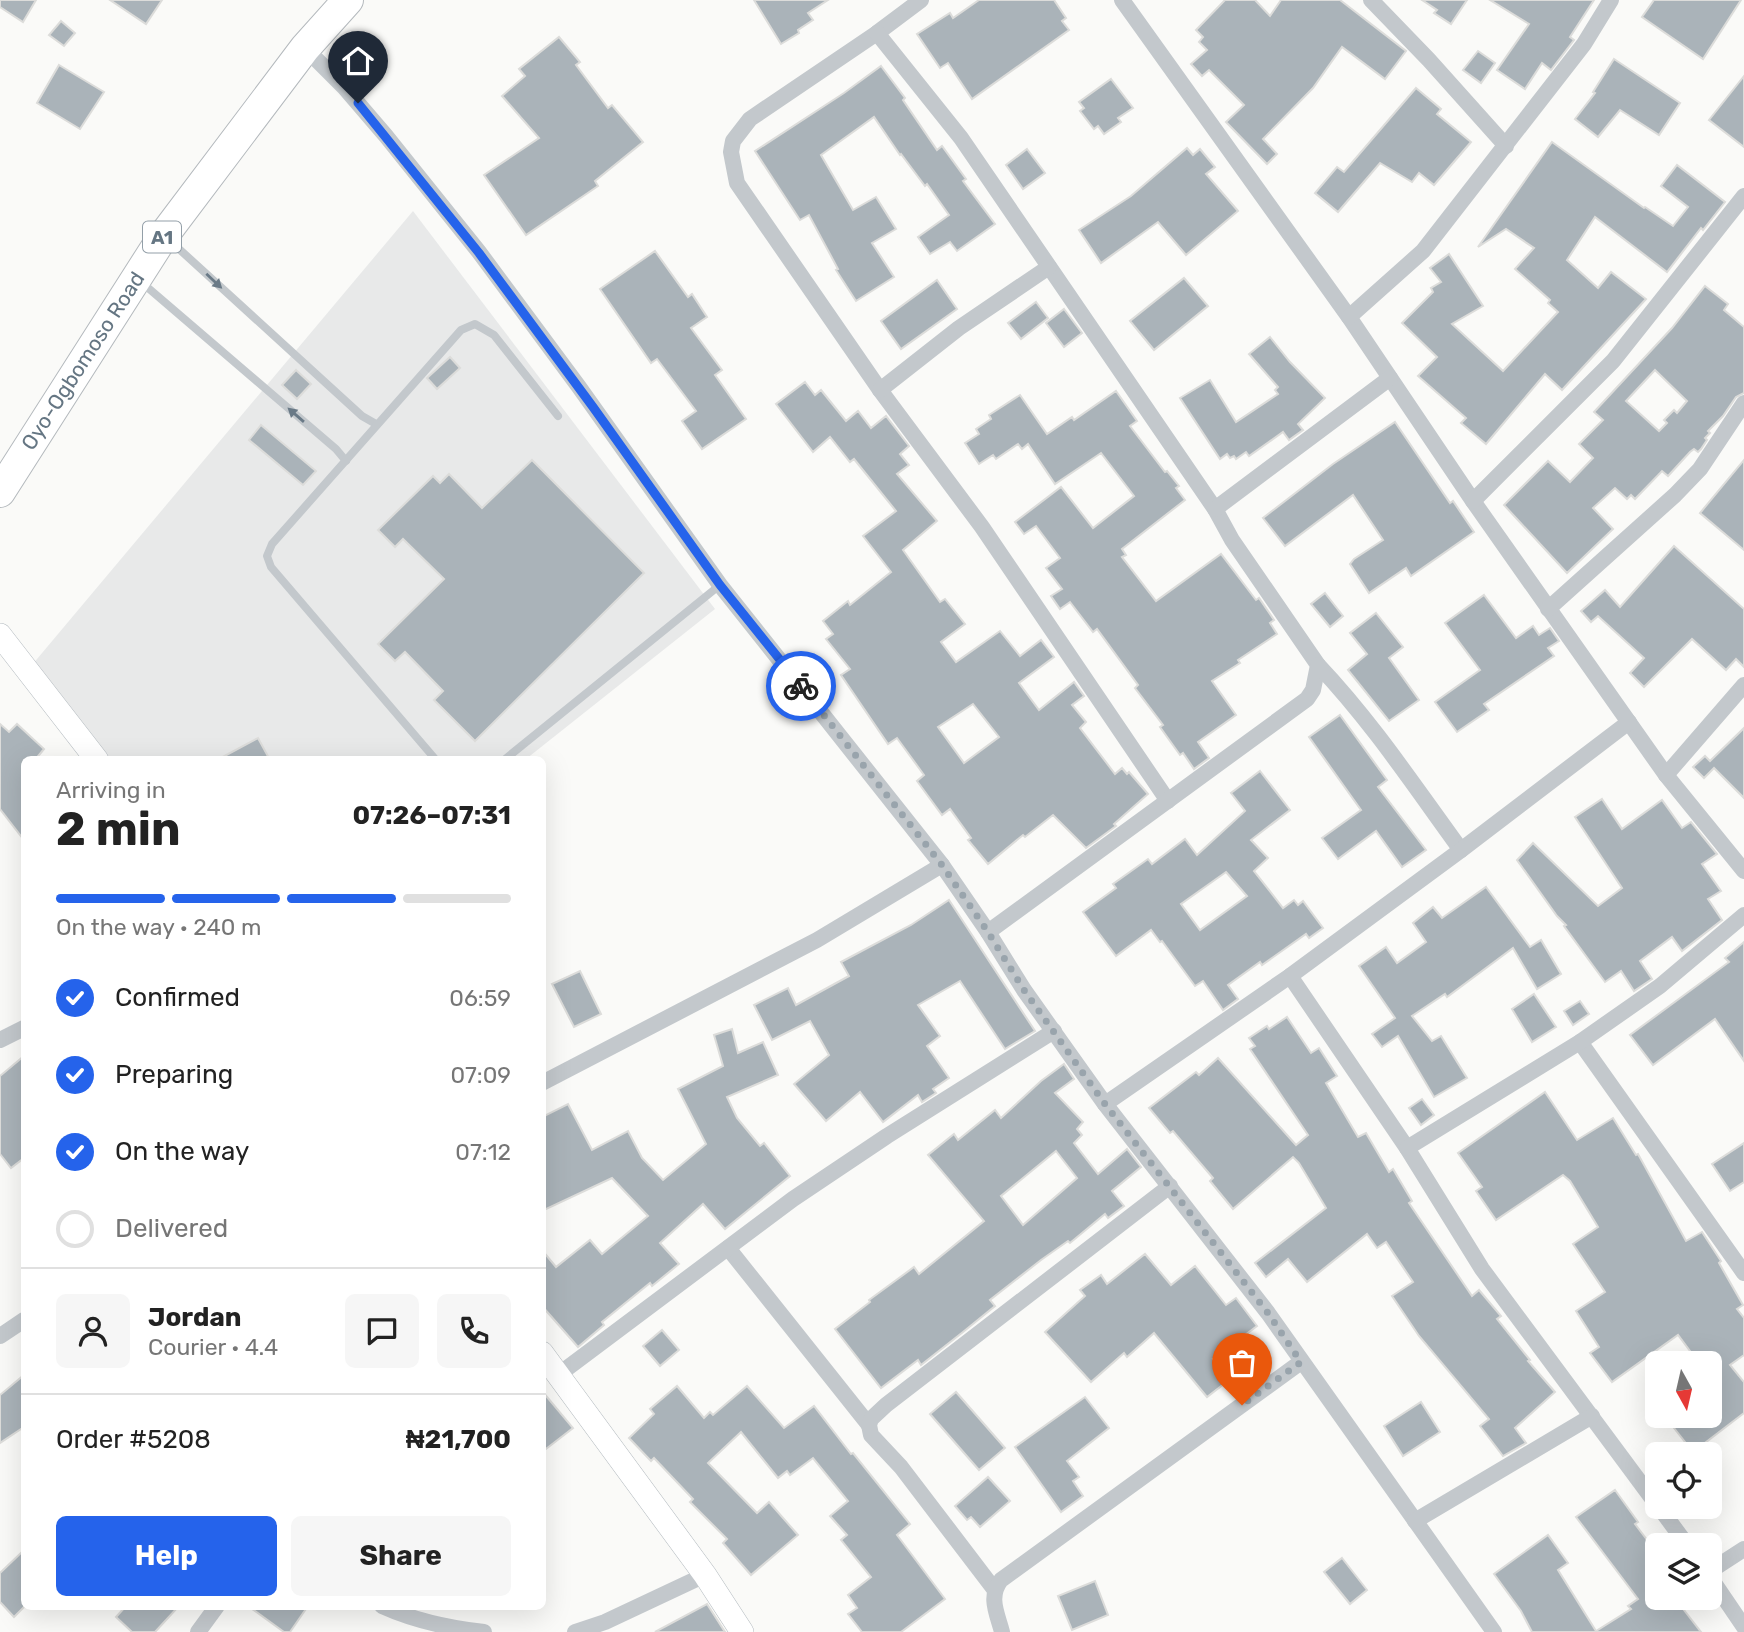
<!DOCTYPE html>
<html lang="en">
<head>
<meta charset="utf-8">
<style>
  :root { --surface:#fff; --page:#f6f6f6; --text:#222; --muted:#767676; --line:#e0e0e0; --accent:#2563eb }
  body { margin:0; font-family:Rubik,sans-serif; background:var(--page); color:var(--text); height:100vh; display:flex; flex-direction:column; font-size:26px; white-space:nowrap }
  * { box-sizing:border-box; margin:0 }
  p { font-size:23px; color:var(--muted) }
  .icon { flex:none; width:38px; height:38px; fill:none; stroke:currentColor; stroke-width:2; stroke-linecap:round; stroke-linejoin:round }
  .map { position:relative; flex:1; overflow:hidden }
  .details { position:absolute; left:21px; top:756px; width:525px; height:854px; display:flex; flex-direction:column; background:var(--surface); border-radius:10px; box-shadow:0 7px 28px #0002 }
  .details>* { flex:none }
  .needle { width:46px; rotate:172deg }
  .buttons { position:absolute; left:1645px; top:1351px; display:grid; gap:14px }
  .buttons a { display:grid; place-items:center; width:77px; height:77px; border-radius:10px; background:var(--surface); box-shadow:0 7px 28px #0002; font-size:35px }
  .pin { position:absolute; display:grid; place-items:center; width:60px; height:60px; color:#fff; margin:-72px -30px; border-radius:50% 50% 50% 0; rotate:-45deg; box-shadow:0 0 7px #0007 }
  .pin .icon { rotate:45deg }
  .courier { position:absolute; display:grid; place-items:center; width:70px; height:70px; margin:-35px; border:5px solid #2563eb; border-radius:50%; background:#fff; color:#222; box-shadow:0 2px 9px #0007 }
  .overview em { font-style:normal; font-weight:700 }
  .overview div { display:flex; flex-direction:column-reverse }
  .overview { display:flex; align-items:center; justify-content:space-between; height:119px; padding:0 35px }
  h1 { font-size:46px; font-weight:700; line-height:52px }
  .bar { display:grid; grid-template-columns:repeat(4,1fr); gap:10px 7px; align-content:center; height:84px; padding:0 35px }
  .bar i { height:9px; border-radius:5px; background:var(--line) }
  .bar .current { background:var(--accent) }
  .bar p { grid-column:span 4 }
  .line { display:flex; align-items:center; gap:18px; padding:0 35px; border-top:2px solid var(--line) }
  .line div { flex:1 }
  .round { display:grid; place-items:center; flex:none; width:74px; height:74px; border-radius:10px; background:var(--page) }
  ol { padding:0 35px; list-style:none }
  li { display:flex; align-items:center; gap:21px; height:77px }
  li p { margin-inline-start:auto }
  li .icon { padding:7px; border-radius:50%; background:var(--accent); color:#fff; stroke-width:4 }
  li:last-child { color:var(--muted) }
  li i { width:38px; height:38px; border:4px solid var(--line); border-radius:50% }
  .primary-button { display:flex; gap:14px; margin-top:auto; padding:14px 35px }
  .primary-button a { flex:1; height:80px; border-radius:10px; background:var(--accent); color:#fff; font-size:28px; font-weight:700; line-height:80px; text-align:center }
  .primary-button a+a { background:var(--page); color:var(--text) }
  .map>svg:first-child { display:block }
</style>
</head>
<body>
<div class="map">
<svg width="1744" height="1632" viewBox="0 0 1744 1632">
  <rect width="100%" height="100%" fill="#fafaf8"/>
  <!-- built -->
  <polygon fill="#e8e9e9" points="413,211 715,609 526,759 108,759 32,665"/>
  <!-- building -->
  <g fill="#aab3b9" stroke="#dcdcda" stroke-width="2" fill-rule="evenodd">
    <polygon points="0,0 36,0 23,22 0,7"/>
    <polygon points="110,0 162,0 146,24"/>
    <polygon points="754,0 828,0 808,13 813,20 798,30 799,33 781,44"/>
    <polygon points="979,0 1054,0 1066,18 1062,21 1069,30 972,99 948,63 940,68 917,34 950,13 953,18"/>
    <polygon points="1225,0 1255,0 1270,16 1281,0 1340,0 1406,51 1385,79 1342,47 1313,88 1263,139 1277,154 1267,164 1226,122 1244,105 1209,70 1202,76 1191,64 1207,50 1199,42 1203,37 1196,30"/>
    <polygon points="1422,0 1467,0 1451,24 1434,13 1437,10"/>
    <polygon points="1490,0 1594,0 1570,37 1574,40 1551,70 1542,63 1525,89 1497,70 1529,24"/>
    <polygon points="1654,0 1741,0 1703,59 1642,17"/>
    <polygon points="61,21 75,33 64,46 49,35"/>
    <polygon points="559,37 580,62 576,65 608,108 612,105 643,142 595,181 598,186 526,235 484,175 539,138 502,96 525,76 519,69"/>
    <polygon points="1478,51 1495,63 1481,83 1463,70"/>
    <polygon points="1614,59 1680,103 1659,135 1620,110 1598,137 1575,119 1595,93 1593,92"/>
    <polygon points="59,65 104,92 80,129 37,103"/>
    <polygon points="881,66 905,98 903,100 937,150 942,146 966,179 963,181 995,224 957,251 950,242 930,254 918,237 949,215 927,184 925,186 901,154 900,155 874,117 821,155 853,210 876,197 896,229 872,243 894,277 856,301 836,270 838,269 809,215 800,220 755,151 844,93"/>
    <polygon points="1744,76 1744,147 1709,120"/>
    <polygon points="1111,79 1133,108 1118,118 1121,122 1104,134 1098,126 1094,129 1080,111 1084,108 1079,102"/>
    <polygon points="1416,88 1441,109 1437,114 1471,142 1434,185 1419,173 1412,182 1380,163 1338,212 1315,193 1337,167 1344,172"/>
    <polygon points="1552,142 1644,208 1645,207 1673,226 1688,207 1661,186 1677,165 1725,202 1703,230 1701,228 1667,272 1595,217 1567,260 1598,288 1611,272 1646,299 1562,390 1545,374 1486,444 1461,423 1466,418 1418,376 1437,357 1402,323 1433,292 1431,288 1441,282 1430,268 1449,254 1483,306 1452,324 1503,371 1558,312 1548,303 1550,300 1515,269 1534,248 1506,229 1478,247"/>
    <polygon points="1187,148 1193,155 1200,149 1215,167 1206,174 1238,211 1186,255 1158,222 1101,263 1079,230 1131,196"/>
    <polygon points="1027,149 1045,173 1023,189 1006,165"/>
    <polygon points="655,251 688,297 692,294 707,317 691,328 722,370 715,375 746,419 702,449 682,421 696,411 657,359 651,363 600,289"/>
    <polygon points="1184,278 1208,306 1154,350 1130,321"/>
    <polygon points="937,280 957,309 901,349 881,321"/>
    <path d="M1705 286 1728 304 1724 310 1744 327V393L1736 397 1723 416 1708 431 1710 433 1705 438 1707 440 1701 449 1698 452 1694 449 1690 452 1668 476 1662 471 1635 499 1631 495 1627 499 1615 488 1593 508 1613 529 1567 573 1504 505 1548 461 1570 482 1593 458 1579 444 1603 420 1594 412 1672 328ZM1655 370 1687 401 1677 413 1674 410 1664 420 1667 423 1659 431 1626 401Z"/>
    <polygon points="1036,302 1048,318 1021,339 1008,323"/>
    <polygon points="1064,309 1082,333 1064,347 1046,323"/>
    <polygon points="1270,337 1290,362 1325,398 1298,424 1303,430 1289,440 1283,432 1249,456 1246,452 1236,459 1234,456 1230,458 1227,454 1220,459 1180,398 1210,380 1236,422 1278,394 1275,390 1278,387 1249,354"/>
    <polygon points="450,357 460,368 437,389 427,378"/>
    <polygon points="296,370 311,384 297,399 282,385"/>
    <path d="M805 382 815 395 821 390 846 421 858 411 871 428 886 416 909 446 900 454 909 465 897 474 937 521 903 550 940 602 945 599 965 624 941 642 956 662 1000 631 1020 656 1041 640 1054 657 1019 683 1039 710 1074 682 1084 696 1072 705 1086 722 1080 728 1115 774 1122 768 1127 774 1129 772 1148 794 1114 824 1116 826 1086 848 1053 815 1025 837 1023 835 988 864 968 840 971 838 950 809 942 815 917 781 924 775 897 738 888 744 841 675 850 669 826 639 833 634 823 621 848 601 850 605 891 572 863 536 896 511 854 459 850 462 830 437 813 452 776 404ZM973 704 999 737 964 763 938 727Z"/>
    <polygon points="1116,391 1137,421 1130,426 1165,472 1167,471 1179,486 1176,488 1185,500 1122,549 1126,555 1122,557 1156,601 1221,554 1256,600 1259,598 1274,620 1270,623 1277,634 1238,660 1240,663 1212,681 1236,715 1198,742 1209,758 1194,769 1183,753 1180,755 1160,727 1163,725 1135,688 1138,685 1097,629 1093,632 1070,602 1060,609 1051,596 1062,589 1046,568 1060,558 1036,526 1024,534 1015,522 1061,487 1093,528 1134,496 1101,453 1055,484 1028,444 1022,449 1018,444 996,459 993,455 979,464 965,443 979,434 976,429 991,419 989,415 1020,395 1047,434 1072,417 1074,420"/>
    <polygon points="1395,422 1450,503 1453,501 1474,532 1411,576 1406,568 1369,593 1350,564 1354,559 1383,540 1353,495 1285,546 1263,518 1333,464"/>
    <polygon points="261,425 316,471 303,485 249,440"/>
    <polygon points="532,460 644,573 475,741 434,700 443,691 405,652 395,661 378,644 444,579 403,539 395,547 378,530 433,476 440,483 449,474 482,508"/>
    <polygon points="1744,460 1744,550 1700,513"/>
    <polygon points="1674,546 1744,609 1744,667 1736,659 1726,670 1692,639 1644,687 1630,673 1644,658 1598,616 1591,622 1581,611 1605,590 1620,607"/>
    <polygon points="1325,593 1343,616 1330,627 1311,604"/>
    <polygon points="1484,595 1516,638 1533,626 1539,635 1550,628 1559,641 1548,648 1554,656 1484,704 1489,710 1457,732 1435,702 1480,670 1445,623"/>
    <polygon points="1376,613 1403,647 1389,658 1419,700 1389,721 1348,670 1367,654 1350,633"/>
    <polygon points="1340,715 1387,780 1378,787 1426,850 1402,867 1376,831 1338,859 1322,838 1361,810 1309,737"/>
    <polygon points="0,724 9,732 17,724 44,749 35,760 24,760 24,840 0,809"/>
    <polygon points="1744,728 1744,798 1714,768 1704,778 1693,767 1705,756 1710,761"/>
    <polygon points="258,738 270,760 217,760"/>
    <path d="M1260 771 1290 810 1251 840 1268 858 1254 871 1283 908 1294 900 1298 905 1303 901 1323 928 1309 938 1306 934 1262 965 1260 962 1228 985 1238 999 1223 1010 1203 981 1195 986 1162 941 1160 942 1151 930 1116 956 1083 912 1116 888 1113 884 1148 859 1152 864 1185 839 1197 855 1245 811 1231 793ZM1226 872 1247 896 1200 930 1181 904Z"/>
    <polygon points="1602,799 1622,829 1662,800 1682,828 1691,822 1717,854 1702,864 1721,891 1708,899 1722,920 1682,951 1672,937 1640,961 1652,979 1634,991 1621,971 1605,982 1564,926 1566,925 1557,916 1517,860 1533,843 1598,906 1622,888 1575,817"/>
    <polygon points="1486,887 1530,947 1541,940 1561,974 1537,989 1513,948 1447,997 1445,994 1412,1016 1432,1041 1441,1036 1467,1078 1434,1097 1398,1036 1382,1047 1372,1034 1395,1018 1359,966 1386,947 1397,963 1426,942 1413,923 1433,907 1442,918"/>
    <polygon points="949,900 1035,1031 1005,1049 960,981 918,1005 940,1036 927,1046 949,1078 933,1089 936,1093 922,1102 918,1095 883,1122 860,1092 826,1121 794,1084 829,1055 810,1021 772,1040 754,1005 788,988 796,1005 849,976 841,962 911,925"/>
    <polygon points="1744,942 1744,1061 1715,1019 1653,1065 1630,1035 1729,962 1725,958"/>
    <polygon points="580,971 601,1014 574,1027 552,984"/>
    <polygon points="1534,994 1556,1027 1532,1042 1512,1009"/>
    <polygon points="1580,1001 1589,1014 1573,1025 1564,1011"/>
    <polygon points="1287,1017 1311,1053 1319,1048 1337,1076 1326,1083 1358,1137 1366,1133 1389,1172 1393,1169 1412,1201 1409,1203 1472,1296 1479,1290 1501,1316 1497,1319 1530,1360 1528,1361 1555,1392 1515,1428 1526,1443 1503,1456 1480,1426 1489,1419 1419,1336 1392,1296 1413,1282 1386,1242 1377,1248 1367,1234 1307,1282 1288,1259 1266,1277 1255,1263 1326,1208 1299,1163 1293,1157 1233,1209 1210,1181 1213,1178 1173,1131 1170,1133 1149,1108 1196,1072 1199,1075 1218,1058 1296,1145 1308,1135 1250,1049 1255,1046 1249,1038 1267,1026 1269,1029"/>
    <polygon points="732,1029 738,1053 763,1042 778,1075 727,1097 737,1118 760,1146 764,1143 790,1176 725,1229 703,1204 660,1243 679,1264 652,1286 650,1283 602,1322 604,1325 578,1347 542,1306 542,1250 556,1267 590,1240 602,1254 648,1216 612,1178 542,1211 542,1117 568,1104 592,1150 628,1131 642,1158 663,1180 706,1144 678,1089 723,1066 714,1035"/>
    <polygon points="24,1056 24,1158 11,1168 0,1154 0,1076"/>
    <path d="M1064 1064 1074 1079 1055 1093 1083 1122 1077 1129 1082 1135 1074 1143 1098 1174 1127 1149 1141 1167 1112 1191 1124 1206 1108 1218 1105 1214 1070 1243 1068 1241 1041 1260 990 1300 995 1306 963 1332 921 1365 918 1360 881 1388 835 1329 870 1302 869 1300 914 1267 919 1274 984 1221 928 1155 954 1134 958 1140 995 1110 1001 1118 1041 1081ZM1056 1151 1077 1178 1023 1225 1001 1196Z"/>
    <polygon points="1545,1092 1577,1140 1613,1118 1636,1155 1638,1154 1686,1241 1702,1232 1721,1261 1719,1263 1743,1305 1737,1309 1744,1318 1744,1355 1730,1365 1744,1382 1744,1413 1693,1452 1674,1428 1690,1416 1710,1416 1710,1363 1699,1363 1678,1335 1612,1382 1590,1353 1599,1347 1576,1311 1605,1292 1573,1244 1598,1227 1570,1181 1563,1175 1496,1220 1476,1191 1482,1187 1458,1153"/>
    <polygon points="1422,1099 1434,1115 1421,1125 1409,1108"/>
    <polygon points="1744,1143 1744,1182 1730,1191 1712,1164"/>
    <polygon points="1145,1254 1171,1285 1195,1266 1226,1305 1236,1298 1257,1326 1213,1359 1229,1380 1207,1397 1154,1333 1127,1357 1124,1353 1091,1382 1045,1332 1085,1296 1080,1290 1101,1275 1107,1284"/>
    <polygon points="662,1330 679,1350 660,1366 643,1346"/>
    <polygon points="24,1375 24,1427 0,1443 0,1395"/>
    <polygon points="677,1386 704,1418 710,1412 713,1415 747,1386 784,1428 814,1406 851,1454 853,1453 910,1524 897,1535 945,1599 901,1632 862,1632 848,1614 857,1608 848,1595 871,1577 841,1540 847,1535 830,1516 848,1501 813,1458 790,1475 787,1471 778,1478 741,1432 708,1463 757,1513 769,1502 798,1535 751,1575 723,1543 727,1539 690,1502 693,1499 654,1458 651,1461 629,1438 654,1414 650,1409"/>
    <polygon points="542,1391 573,1428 542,1452"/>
    <polygon points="956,1392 1005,1448 979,1470 930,1414"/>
    <polygon points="1085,1397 1109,1428 1067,1461 1079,1477 1073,1481 1083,1496 1061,1512 1015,1447"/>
    <polygon points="1421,1402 1440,1432 1403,1456 1384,1426"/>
    <polygon points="988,1477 1010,1501 980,1527 971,1517 967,1520 955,1506"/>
    <polygon points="1615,1490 1638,1522 1635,1524 1657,1553 1657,1598 1701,1598 1684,1610 1701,1632 1532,1632 1521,1611 1494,1574 1548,1535 1568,1563 1558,1570 1596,1631 1631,1609 1628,1606 1638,1599 1576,1517"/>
    <polygon points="24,1550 24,1607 14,1617 0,1602 0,1573"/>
    <polygon points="1342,1558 1367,1590 1350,1604 1324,1572"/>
    <polygon points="1095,1581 1108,1615 1072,1630 1058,1596"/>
    <polygon points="707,1604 725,1632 655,1632"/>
    <polygon points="126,1606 179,1606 155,1632 132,1632 116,1617"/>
    <polygon points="248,1606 308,1606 290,1632 284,1632"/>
  </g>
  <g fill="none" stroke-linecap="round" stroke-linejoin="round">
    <defs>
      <g id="secondary">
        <polyline points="0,635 97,760"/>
        <polyline points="542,1353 705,1575 742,1632"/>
      </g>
      <polyline id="highway" points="0,492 164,235 305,48 348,0"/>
    </defs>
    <!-- secondary casing -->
    <use href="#secondary" stroke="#b3babf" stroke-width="24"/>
    <!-- highway casing -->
    <use href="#highway" stroke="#b4b9bd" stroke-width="32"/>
    <!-- lane -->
    <g stroke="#c3c8cc" stroke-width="8">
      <polyline points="167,238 362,416 376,424"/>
      <polyline points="140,281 336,449 346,461"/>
      <polyline points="436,760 271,567 267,556 272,544 461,330 475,324 494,335 558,416"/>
      <polyline points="504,760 720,585"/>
    </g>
    <!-- street -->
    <g stroke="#c3c8cc" stroke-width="16">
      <polyline points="921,0 877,33 750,119 733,141 731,152 737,183 880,390 982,527 1168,801"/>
      <polyline points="1122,0 1349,317 1473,501 1666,775 1744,871"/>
      <polyline points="1371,0 1429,60 1506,146"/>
      <polyline points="877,33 961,138 1215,509 1232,540 1318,665 1313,690 1307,699 988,932"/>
      <polyline points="305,48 344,87 386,136 479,252 579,387 720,585 942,865 988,932 1024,990 1105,1104 1268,1313 1494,1632"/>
      <polyline points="1349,317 1423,251 1584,44 1611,0"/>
      <polyline points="880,390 959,328 1049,267"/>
      <polyline points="1473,501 1613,361 1744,196"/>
      <polyline points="1215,509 1390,378"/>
      <polyline points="1548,609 1675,495 1700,469 1744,403"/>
      <path d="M1318 665C1372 722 1415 787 1461 850"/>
      <polyline points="1666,775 1744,685"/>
      <polyline points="1290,976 1407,1148 1482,1269 1657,1505"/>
      <polyline points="0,1040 24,1028"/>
      <polyline points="1580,1042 1744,1273"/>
      <polyline points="542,1083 817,940 942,865"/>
      <polyline points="1105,1104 1290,976 1461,850 1629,722"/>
      <polyline points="1407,1148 1580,1042 1660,986 1744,915"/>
      <polyline points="728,1248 869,1425"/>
      <polyline points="0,1336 24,1320"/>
      <polyline points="558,1375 793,1199 887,1136 1054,1031"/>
      <polyline points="1659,1507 1687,1545"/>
      <polyline points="1415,1521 1592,1416"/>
      <polyline points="1710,1571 1744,1549"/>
      <polyline points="1710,1577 1744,1627"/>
      <polyline points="994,1589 901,1467 871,1435 869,1425 871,1419 886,1405 1170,1186"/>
      <path d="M382 1606C415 1621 448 1628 484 1632"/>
      <polyline points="198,1632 217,1606"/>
      <polyline points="575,1632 605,1622 705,1575"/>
      <path d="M1002 1632C997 1613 988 1597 1001 1580L1301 1362"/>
    </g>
    <!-- secondary -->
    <use href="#secondary" stroke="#fff" stroke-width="23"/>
    <!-- highway -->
    <use href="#highway" stroke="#fff" stroke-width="30"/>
  </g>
  <!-- one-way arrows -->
  <defs><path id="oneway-solid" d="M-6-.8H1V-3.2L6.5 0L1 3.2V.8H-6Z" transform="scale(1.75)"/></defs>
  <g fill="#6a7a87">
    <use href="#oneway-solid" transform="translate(214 281) rotate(43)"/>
    <use href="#oneway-solid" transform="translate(296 415) rotate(-139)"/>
  </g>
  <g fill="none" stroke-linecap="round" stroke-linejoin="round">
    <!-- done -->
    <polyline stroke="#99a4ac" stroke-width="7" stroke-dasharray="0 12.6" points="801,686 942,865 988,932 1024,990 1105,1104 1268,1313 1301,1362 1242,1405"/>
    <!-- route -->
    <polyline stroke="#2563eb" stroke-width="9" points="358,103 479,253 593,407 720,585 801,686"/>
  </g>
  <g text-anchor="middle" stroke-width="7" stroke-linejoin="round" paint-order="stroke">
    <!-- shield labels -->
    <rect fill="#fff" stroke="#939fa8" stroke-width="2" x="143" y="221.5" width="38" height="31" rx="5"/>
    <g font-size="19" font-weight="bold" fill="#657683">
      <text x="162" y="244">A1</text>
    </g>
    <!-- street labels -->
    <g font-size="21" fill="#657683" stroke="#fff">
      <text transform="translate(83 361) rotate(-57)" y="7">Oyo-Ogbomoso Road</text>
    </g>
  </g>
</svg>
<div class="buttons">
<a><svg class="needle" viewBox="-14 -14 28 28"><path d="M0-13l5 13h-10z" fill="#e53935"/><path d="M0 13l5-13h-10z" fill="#767676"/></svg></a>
<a><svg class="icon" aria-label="locate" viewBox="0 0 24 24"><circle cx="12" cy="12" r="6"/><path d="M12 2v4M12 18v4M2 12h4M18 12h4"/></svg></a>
<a><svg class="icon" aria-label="layers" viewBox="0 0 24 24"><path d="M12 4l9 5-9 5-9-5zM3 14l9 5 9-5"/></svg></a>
</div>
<div class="pin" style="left:1242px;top:1405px;background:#ea580c"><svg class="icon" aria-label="bag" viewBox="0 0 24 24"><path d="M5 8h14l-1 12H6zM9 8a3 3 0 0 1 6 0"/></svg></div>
<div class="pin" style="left:358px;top:103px;background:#1f2937"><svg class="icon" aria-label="home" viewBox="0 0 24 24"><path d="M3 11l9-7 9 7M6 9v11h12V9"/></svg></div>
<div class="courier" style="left:801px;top:686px"><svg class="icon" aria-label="bike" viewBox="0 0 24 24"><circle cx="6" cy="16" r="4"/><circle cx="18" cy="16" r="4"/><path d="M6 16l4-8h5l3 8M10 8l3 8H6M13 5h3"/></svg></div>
<section class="details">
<div class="overview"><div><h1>2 min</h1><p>Arriving in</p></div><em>07:26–07:31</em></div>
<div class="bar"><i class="current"></i><i class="current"></i><i class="current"></i><i></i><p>On the way · 240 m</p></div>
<ol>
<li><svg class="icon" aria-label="check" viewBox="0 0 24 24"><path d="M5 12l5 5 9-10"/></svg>Confirmed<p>06:59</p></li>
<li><svg class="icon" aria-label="check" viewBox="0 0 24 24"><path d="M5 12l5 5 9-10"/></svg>Preparing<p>07:09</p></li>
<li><svg class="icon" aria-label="check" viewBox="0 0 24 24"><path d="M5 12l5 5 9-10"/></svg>On the way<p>07:12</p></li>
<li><i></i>Delivered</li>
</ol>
<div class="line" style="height:126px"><a class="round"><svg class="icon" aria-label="person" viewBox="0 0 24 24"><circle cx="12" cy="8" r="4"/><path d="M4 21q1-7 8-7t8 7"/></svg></a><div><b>Jordan</b><p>Courier · 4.4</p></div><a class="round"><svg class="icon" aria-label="chat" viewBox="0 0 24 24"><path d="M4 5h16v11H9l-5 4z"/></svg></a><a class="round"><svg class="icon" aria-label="phone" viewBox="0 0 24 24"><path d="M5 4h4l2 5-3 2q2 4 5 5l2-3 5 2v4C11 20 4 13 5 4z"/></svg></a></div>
<div class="line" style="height:91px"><div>Order #5208</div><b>₦21,700</b></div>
<div class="primary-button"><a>Help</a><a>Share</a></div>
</section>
</div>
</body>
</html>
